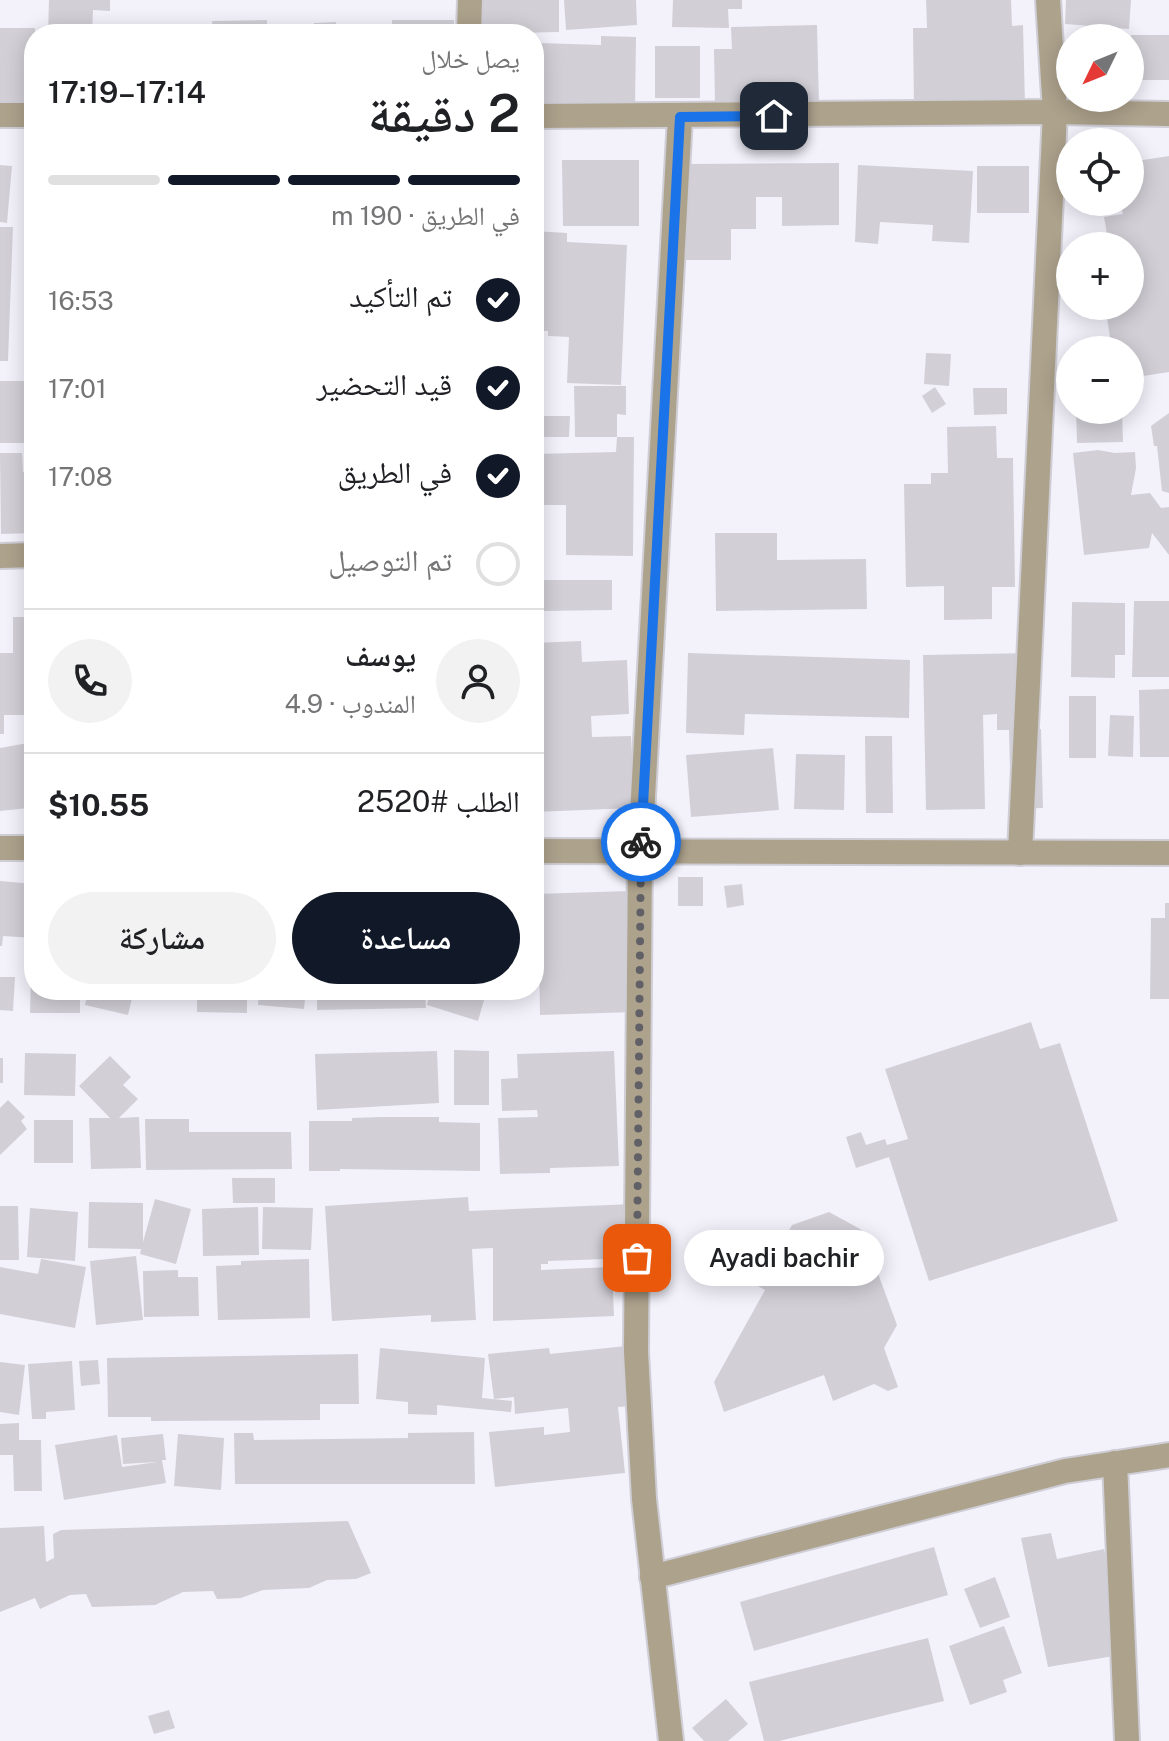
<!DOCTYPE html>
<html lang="ar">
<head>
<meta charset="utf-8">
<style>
  :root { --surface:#fff; --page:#f2f2f2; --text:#202124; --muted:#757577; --line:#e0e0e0; --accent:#111827 }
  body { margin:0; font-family:"Public Sans","Noto Naskh Arabic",sans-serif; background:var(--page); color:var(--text); direction:rtl; height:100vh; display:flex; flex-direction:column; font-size:30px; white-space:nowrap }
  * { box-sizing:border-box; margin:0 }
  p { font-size:26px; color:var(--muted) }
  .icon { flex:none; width:44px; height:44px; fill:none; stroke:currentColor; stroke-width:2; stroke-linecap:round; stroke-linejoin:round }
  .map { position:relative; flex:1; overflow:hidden; direction:ltr }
  .sheet { position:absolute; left:24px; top:24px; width:520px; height:976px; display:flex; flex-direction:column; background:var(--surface); border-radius:32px; box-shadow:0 4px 20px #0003; direction:rtl }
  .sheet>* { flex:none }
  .needle { width:52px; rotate:227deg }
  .buttons { position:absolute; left:1056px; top:24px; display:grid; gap:16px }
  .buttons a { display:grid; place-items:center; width:88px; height:88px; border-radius:50%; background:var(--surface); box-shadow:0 4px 20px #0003; font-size:40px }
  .pin { position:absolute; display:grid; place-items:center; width:68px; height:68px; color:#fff; margin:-34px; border-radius:16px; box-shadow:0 4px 12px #0006 }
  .courier { position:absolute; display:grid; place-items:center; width:80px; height:80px; margin:-40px; border:6px solid #1a73e8; border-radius:50%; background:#fff; color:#222; box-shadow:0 2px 10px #0007 }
  .bubble { position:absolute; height:56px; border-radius:28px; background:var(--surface); box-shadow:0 4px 20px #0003; font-size:26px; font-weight:600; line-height:56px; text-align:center; direction:rtl }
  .overview em { font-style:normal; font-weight:600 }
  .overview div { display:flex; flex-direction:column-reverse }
  .overview { display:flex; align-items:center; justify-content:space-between; height:136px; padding:0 24px }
  h1 { font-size:52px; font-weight:600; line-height:60px }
  .bar { display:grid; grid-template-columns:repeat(4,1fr); gap:12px 8px; align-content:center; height:96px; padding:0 24px }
  .bar i { height:10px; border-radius:6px; background:var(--line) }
  .bar .selected { background:var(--accent) }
  .bar p { grid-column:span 4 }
  .line { display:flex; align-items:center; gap:20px; padding:0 24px; border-top:2px solid var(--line) }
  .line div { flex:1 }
  .round { display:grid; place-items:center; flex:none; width:84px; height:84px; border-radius:42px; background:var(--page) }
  ol { padding:0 24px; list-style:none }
  li { display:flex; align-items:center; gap:24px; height:88px }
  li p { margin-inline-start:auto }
  li .icon { padding:8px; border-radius:50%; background:var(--accent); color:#fff; stroke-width:4 }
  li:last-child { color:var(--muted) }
  li i { width:44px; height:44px; border:4px solid var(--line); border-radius:50% }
  .cta { display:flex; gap:16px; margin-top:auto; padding:16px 24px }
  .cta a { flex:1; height:92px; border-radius:48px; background:var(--accent); color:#fff; font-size:32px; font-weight:600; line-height:92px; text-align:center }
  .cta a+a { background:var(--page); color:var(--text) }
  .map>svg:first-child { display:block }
</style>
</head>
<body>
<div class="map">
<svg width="1169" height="1741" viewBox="0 0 1169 1741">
  <rect width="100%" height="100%" fill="#f3f2fb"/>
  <!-- building -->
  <g fill="#d2cfd7">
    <polygon points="49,0 110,0 110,11 93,10 92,34 48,34"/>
    <polygon points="476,0 559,0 559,32 476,34"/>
    <polygon points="564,0 636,0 637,25 566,30"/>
    <polygon points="673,0 742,0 742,9 728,9 729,28 672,27"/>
    <polygon points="926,0 1011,0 1012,26 1023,25 1025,105 914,107 913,28 927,28"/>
    <polygon points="1066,0 1131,0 1129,29 1065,24"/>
    <polygon points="267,20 267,34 213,34 212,21"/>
    <rect x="392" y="20" width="62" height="14"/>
    <polygon points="336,22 336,34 314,34 314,23"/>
    <polygon points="817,25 819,103 715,105 714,49 732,49 731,27"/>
    <polygon points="0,28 35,28 34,107 0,108"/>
    <polygon points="1110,34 1110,38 1071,38 1071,35"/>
    <rect x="1131" y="35" width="38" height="45"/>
    <polygon points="601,36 636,37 635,107 538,104 539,43 601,45"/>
    <rect x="655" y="46" width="45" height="52"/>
    <polygon points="1169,156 1169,372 1130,378 1130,350 1112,350 1105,306 1130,306 1130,246 1109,246 1104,217 1123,214 1120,202 1130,202 1130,162"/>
    <polygon points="562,160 639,160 639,226 563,226"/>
    <polygon points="839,163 839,225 782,226 782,197 756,197 756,229 731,229 731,260 684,260 683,164"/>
    <polygon points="0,165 12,166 7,223 0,222"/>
    <polygon points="858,165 973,171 969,243 932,241 933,225 880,222 878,244 855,242"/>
    <rect x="977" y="166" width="52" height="47"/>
    <rect x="534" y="169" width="8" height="57"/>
    <polygon points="0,227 13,227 8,361 0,361"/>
    <polygon points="534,231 567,233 567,242 627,245 621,385 567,383 569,337 548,336 548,331 534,331"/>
    <polygon points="926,353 951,354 949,386 924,384"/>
    <rect x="0" y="381" width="34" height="62"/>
    <polygon points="574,386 626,386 626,415 617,414 617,437 575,437"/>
    <polygon points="935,387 946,404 932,413 922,396"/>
    <polygon points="973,388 1007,388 1007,414 974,415"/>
    <polygon points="1076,410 1122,410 1123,442 1077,443"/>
    <polygon points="1169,413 1169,493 1162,491 1157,446 1154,446 1151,426"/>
    <polygon points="534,416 570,416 569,437 534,437"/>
    <polygon points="996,426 997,458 1013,458 1015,587 992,587 992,619 944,620 944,586 906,587 904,484 931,484 931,473 948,473 947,427"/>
    <polygon points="617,437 634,437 633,556 566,555 566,505 534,505 534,454 616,452"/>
    <polygon points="1098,450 1115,453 1135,452 1136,468 1131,495 1150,493 1161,508 1169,507 1169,555 1152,533 1149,548 1084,555 1073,453"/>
    <polygon points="0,453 22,453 23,472 34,471 34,533 1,534"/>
    <rect x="25" y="454" width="9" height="15"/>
    <polygon points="715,533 777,533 777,560 866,559 867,609 716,611"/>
    <polygon points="543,580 612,580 612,610 543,611"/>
    <polygon points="1134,601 1169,601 1169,677 1132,677"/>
    <polygon points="1072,602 1125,603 1125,655 1115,655 1115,678 1071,677"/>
    <polygon points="13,617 34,617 34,794 27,794 29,808 0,811 0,748 28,743 26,715 4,715 4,734 0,734 0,653 13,653"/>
    <polygon points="581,641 582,662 627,660 629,714 591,716 592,737 631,736 634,808 534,812 534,643"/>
    <polygon points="688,653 910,660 909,718 745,714 744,735 686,733"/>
    <polygon points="1033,653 1027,729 1041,729 1043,808 1011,809 1009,730 997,730 997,714 983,715 985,809 926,810 923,655"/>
    <polygon points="1169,689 1169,757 1140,757 1139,690"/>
    <rect x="1069" y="696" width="27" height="62"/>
    <polygon points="1110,715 1134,716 1133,757 1108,756"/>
    <polygon points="865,736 892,736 893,813 866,813"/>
    <polygon points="773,748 779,810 691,817 686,755"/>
    <polygon points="796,754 845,755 844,810 794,809"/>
    <rect x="678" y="877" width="25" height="29"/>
    <polygon points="0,881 34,884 33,938 3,936 2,946 0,946"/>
    <polygon points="742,884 744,905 727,908 724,886"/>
    <polygon points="630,891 634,1012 540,1015 539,952 534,952 534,894"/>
    <polygon points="1165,903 1169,903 1169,999 1150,999 1151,918 1165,918"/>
    <polygon points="31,972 34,972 34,990 80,990 80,1013 30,1013"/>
    <polygon points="0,977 15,977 13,1011 0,1010"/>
    <polygon points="88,990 134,990 128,1015 85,1005"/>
    <polygon points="197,990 247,990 247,1013 197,1012"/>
    <polygon points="259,990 306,990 304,1009 258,1005"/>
    <polygon points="317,990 425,990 426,1008 317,1010"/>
    <polygon points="431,990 487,990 478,1021 427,1005"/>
    <polygon points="1031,1022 1040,1049 1060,1043 1118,1221 929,1281 889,1157 856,1168 846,1137 861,1132 866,1145 885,1139 887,1145 908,1139 885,1069"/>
    <polygon points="454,1050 489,1051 489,1105 454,1105"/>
    <polygon points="437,1051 439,1103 317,1110 315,1054"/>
    <polygon points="614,1051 619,1166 550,1168 550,1173 500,1174 498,1118 538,1117 537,1110 502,1111 501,1079 518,1078 517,1054"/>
    <polygon points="25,1053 76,1054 75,1096 24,1095"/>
    <polygon points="110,1056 131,1077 123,1085 138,1099 119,1118 139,1117 141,1168 91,1169 89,1118 110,1118 79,1086"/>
    <rect x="0" y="1058" width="3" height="25"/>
    <polygon points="8,1100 25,1117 21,1121 27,1129 0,1155 0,1108"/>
    <polygon points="381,1117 439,1117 439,1122 480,1123 480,1171 340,1169 340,1171 309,1171 309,1121 352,1121 352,1118"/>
    <polygon points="145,1119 189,1119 189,1132 291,1132 292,1169 146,1170"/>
    <rect x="34" y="1120" width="39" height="43"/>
    <polygon points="232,1178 275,1178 275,1203 233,1203"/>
    <polygon points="468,1197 469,1211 633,1204 635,1258 548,1261 548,1264 541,1264 541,1270 612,1267 614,1316 493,1321 493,1248 472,1249 476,1320 431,1322 431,1315 332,1321 325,1206"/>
    <polygon points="155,1199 191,1209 176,1264 140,1254 141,1249 88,1248 89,1202 143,1203 143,1242"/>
    <polygon points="0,1206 18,1206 19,1260 0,1260"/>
    <polygon points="258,1207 259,1255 203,1256 202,1209"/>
    <polygon points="263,1207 313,1208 311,1250 262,1249"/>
    <polygon points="30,1208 78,1212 75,1261 27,1257"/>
    <polygon points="829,1212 862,1230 897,1325 884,1348 898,1387 888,1391 874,1384 833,1401 824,1375 724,1412 714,1382 765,1290 744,1278 754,1260 769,1268 792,1225"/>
    <polygon points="136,1256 143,1320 96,1325 90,1261"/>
    <polygon points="41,1259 86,1267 75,1328 0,1314 0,1267 38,1274"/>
    <polygon points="309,1259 310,1318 218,1320 216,1266 241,1265 241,1261"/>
    <polygon points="178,1270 178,1277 198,1277 199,1316 144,1317 143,1271"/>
    <polygon points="626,1346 632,1406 618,1407 625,1473 495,1487 489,1432 544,1427 544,1435 570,1432 568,1408 515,1414 514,1397 494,1399 488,1354 549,1348 550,1354"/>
    <polygon points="380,1348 485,1358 482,1398 512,1401 511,1412 437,1405 437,1415 408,1414 408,1402 376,1399"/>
    <polygon points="358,1354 359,1404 320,1404 320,1420 151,1421 151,1417 108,1417 107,1358"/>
    <polygon points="98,1360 100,1384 81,1386 79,1361"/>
    <polygon points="72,1361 75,1410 46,1412 46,1419 32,1419 28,1364"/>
    <polygon points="0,1362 25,1365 19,1415 0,1412"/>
    <polygon points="19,1423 19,1440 41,1440 42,1491 14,1491 13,1455 0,1455 0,1424"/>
    <polygon points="474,1432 475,1484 235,1484 234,1433 253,1433 254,1440 408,1438 408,1433"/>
    <polygon points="163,1434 166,1460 162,1460 166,1483 64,1500 55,1445 117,1435 122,1467 157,1462 123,1464 121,1438"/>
    <polygon points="178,1434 224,1438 221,1490 174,1486"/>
    <polygon points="348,1521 371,1573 356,1579 327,1580 309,1588 263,1590 241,1598 217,1599 213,1591 183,1592 155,1605 92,1607 86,1594 70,1595 40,1609 35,1598 0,1612 0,1528 44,1526 46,1562 54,1558 53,1534 61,1530"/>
    <polygon points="1051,1533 1057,1559 1104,1549 1126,1654 1048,1667 1021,1538"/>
    <polygon points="934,1547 948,1595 754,1651 740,1602"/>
    <polygon points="995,1577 1010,1617 980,1628 964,1589"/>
    <polygon points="1004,1626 1022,1673 1003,1680 1007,1692 970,1705 949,1646"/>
    <polygon points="928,1638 944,1701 779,1741 764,1741 749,1682"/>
    <polygon points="726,1699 748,1724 728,1741 704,1741 692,1728"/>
    <polygon points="169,1710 175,1728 154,1734 148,1716"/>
  </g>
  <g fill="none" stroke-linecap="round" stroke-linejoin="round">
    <defs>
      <g id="minor">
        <polyline points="469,34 470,0"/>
        <polyline points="0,115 34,115"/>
        <polyline points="534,116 1055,112 1169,114"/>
        <polyline points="0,556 34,555"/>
        <polyline points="0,848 34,848"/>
        <polyline points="534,851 1169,853"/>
        <polyline points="1020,853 1055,112 1048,0"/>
        <polyline points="1115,1463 1127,1741"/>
        <polyline points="652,1577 1065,1471 1169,1455"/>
        <polyline points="671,1741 644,1499 636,1352 640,852 680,117"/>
      </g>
    </defs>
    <!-- minor casing -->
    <use href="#minor" stroke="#cfced6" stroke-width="28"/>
    <!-- minor -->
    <use href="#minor" stroke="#ada28c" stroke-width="24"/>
  </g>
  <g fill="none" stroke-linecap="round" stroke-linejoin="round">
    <!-- done -->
    <polyline stroke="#616066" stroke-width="8" stroke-dasharray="0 14.4" points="637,1258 641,842"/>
    <!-- route -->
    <polyline stroke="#1a73e8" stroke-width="10" points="641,842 680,117 774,116"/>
  </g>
</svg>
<div class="buttons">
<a><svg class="needle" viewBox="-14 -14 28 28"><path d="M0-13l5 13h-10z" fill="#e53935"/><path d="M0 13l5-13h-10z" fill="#757577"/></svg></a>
<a><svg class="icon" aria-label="locate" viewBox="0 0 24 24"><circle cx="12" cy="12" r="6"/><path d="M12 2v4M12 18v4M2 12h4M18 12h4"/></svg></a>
<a>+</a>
<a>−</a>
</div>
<div class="pin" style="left:637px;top:1258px;background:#ea580c"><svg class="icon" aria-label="bag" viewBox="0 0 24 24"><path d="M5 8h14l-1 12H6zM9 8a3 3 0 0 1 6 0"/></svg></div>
<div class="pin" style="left:774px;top:116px;background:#1f2937"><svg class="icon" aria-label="home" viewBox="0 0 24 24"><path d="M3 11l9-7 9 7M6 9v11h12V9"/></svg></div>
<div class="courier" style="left:641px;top:842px"><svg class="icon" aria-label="bike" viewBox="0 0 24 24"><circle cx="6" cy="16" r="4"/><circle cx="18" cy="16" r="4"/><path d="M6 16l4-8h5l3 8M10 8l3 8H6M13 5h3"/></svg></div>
<div class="bubble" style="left:684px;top:1230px;width:200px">Ayadi bachir</div>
<section class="sheet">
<div class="overview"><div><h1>2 دقيقة</h1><p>يصل خلال</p></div><em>17:14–17:19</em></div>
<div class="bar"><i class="selected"></i><i class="selected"></i><i class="selected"></i><i></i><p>في الطريق · 190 m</p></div>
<ol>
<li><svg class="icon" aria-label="check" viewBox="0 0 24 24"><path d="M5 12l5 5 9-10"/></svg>تم التأكيد<p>16:53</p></li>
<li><svg class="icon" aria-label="check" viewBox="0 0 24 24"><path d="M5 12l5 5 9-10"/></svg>قيد التحضير<p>17:01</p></li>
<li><svg class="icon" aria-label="check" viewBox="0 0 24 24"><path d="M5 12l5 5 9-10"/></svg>في الطريق<p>17:08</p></li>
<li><i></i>تم التوصيل</li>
</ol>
<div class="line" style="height:144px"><a class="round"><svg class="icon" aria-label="person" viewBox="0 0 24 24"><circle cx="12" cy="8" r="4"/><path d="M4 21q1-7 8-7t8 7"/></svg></a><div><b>يوسف</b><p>المندوب · 4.9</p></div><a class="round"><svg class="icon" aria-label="phone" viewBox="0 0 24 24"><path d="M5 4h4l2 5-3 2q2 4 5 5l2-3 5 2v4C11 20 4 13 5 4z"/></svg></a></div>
<div class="line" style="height:104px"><div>الطلب #2520</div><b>$10.55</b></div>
<div class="cta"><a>مساعدة</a><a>مشاركة</a></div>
</section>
</div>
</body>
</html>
